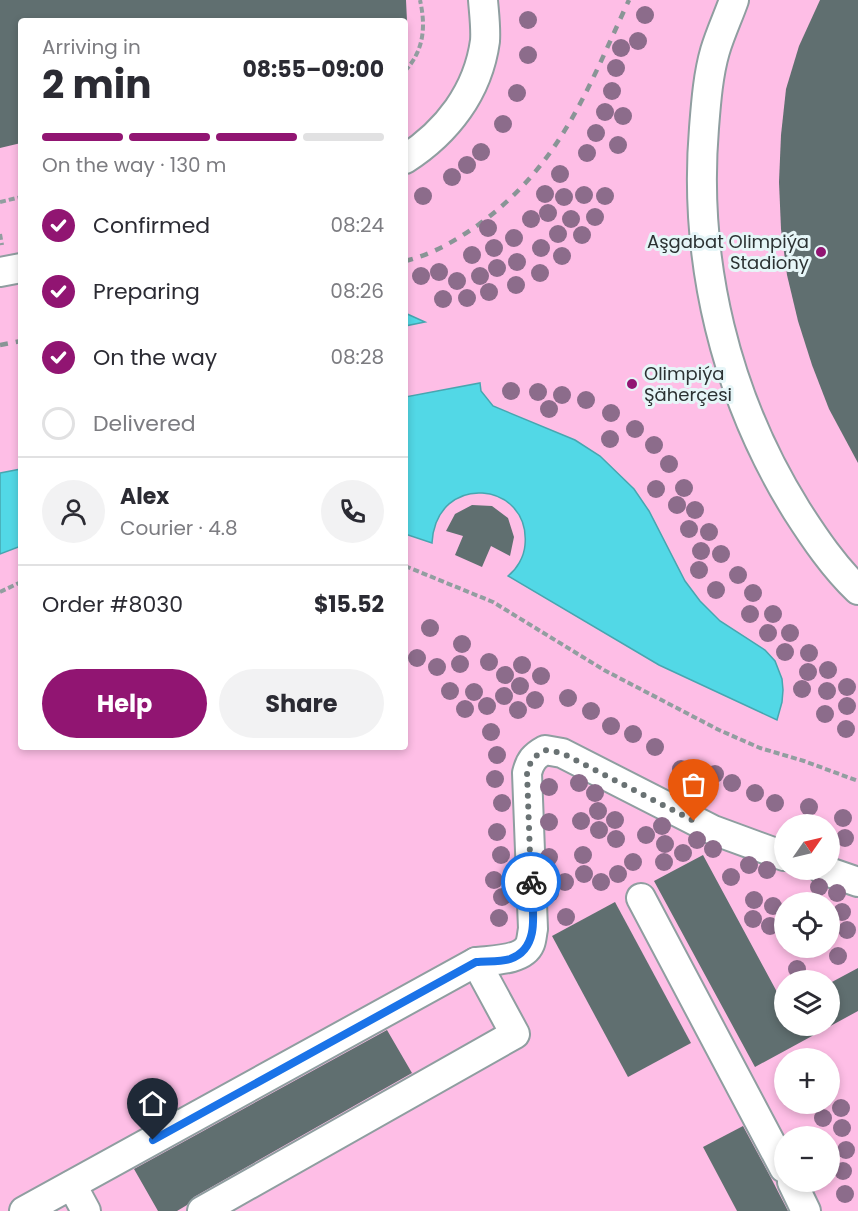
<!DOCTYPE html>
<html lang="en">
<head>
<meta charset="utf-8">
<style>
  :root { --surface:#fff; --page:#f2f2f3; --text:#2b2b33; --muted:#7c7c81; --line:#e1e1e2; --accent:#911572 }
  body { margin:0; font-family:Poppins,sans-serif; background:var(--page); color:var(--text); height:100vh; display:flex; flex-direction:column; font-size:22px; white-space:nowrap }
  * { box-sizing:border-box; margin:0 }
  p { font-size:20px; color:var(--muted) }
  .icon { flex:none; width:33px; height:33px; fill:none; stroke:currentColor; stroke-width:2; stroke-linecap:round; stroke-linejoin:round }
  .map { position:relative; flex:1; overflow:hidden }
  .details { position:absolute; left:18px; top:18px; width:390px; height:732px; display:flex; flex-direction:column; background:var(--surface); border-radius:6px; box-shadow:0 3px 9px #0003 }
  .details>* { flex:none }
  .needle { width:39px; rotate:56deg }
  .tools { position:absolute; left:774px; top:814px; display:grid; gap:12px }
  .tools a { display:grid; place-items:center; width:66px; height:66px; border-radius:50%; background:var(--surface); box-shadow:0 3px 9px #0003; font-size:30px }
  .pin { position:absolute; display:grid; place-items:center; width:51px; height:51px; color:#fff; margin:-62px -26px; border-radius:50% 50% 50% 0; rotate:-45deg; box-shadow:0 0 6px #0007 }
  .pin .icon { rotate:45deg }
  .courier { position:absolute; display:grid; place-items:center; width:60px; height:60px; margin:-30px; border:4px solid #1a73e8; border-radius:50%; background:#fff; color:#222; box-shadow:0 2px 8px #0007 }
  .head em { font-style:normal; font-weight:700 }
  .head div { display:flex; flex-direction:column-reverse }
  .head { display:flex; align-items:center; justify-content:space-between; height:102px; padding:0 24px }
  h1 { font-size:39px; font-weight:700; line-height:45px }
  .bar { display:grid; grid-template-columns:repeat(4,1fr); gap:9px 6px; align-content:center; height:72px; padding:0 24px }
  .bar i { height:8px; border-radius:4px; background:var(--line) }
  .bar .selected { background:var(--accent) }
  .bar p { grid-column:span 4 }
  .line { display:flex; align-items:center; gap:15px; padding:0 24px; border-top:2px solid var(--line) }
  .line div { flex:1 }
  .round { display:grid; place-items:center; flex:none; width:63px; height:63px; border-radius:32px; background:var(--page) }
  ol { padding:0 24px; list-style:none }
  li { display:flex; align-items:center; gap:18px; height:66px }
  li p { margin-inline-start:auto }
  li .icon { padding:6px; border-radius:50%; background:var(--accent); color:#fff; stroke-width:4 }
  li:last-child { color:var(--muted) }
  li i { width:33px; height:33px; border:3px solid var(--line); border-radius:50% }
  .primary-button { display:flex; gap:12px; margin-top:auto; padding:12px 24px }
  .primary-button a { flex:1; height:69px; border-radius:36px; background:var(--accent); color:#fff; font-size:24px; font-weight:700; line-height:69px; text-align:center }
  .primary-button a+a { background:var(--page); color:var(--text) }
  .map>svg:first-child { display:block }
</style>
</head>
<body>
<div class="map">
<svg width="858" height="1211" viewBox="0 0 858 1211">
  <rect width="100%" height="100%" fill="#d9e9eb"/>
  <!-- green -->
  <path fill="#febee6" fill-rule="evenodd" d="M0 0H858V1211H0ZM21 21H405V747H21ZM784 825H830V870H784ZM784 903H830V948H784ZM784 981H830V1026H784ZM784 1059H830V1104H784ZM784 1137H830V1182H784Z"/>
  <!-- water -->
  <g fill="#52d8e6" stroke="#47a6b0" stroke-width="1.5">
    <polygon points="405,313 425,322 405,326"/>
    <path d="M480 383 481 391 493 406 575 440 600 456 634 489 649 511 685 581 700 601 720 621 765 650 775 661 782 679 783 690 782 702 777 720 659 665 508 576C517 569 524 557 525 545 531 481 436 471 432 543L405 534V397Z"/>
    <polygon points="21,469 21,546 0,554 0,473"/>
  </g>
  <!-- building -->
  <g fill="#606f70">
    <polygon points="0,0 406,0 407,21 21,21 21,143 0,148"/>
    <polygon points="820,0 858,0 858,463 829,409 812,365 798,321 787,275 781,229 779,182 781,135 786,89 799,46"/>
    <polygon points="472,505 492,506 508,518 514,537 510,556 491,546 482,567 455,555 463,536 446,531 455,514"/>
    <polygon points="703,855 784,1005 784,1026 830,1026 830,983 858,968 858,1011 755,1067 654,881"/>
    <polygon points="615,902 691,1043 628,1077 552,936"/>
    <polygon points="387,1030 412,1073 194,1197 187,1205 177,1211 158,1211 134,1169"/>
    <polygon points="743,1126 771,1178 788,1211 737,1211 703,1147"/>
  </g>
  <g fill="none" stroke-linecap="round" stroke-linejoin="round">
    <defs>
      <g id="minor">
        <path d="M734 0C728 17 720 34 715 51 708 75 706 103 704 128 693 262 726 397 797 511 815 539 834 567 858 590"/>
        <path d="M405 159C447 132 478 92 485 41 486 28 484 13 483 0"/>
        <polyline points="0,272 21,268"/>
        <polyline points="823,870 858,882"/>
        <polyline points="641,898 784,1168"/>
        <polyline points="792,1182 806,1211"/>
        <polyline points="72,1185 86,1211"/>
        <path d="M24 1211 476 962C491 960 523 961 530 944 532 939 532 933 533 929L527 773C530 761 534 756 545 750L562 753 713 830 784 856"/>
        <polyline points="202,1211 515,1034 476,962"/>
      </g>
    </defs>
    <!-- minor casing -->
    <use href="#minor" stroke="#8f9ea0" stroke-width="32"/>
    <!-- path -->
    <g stroke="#929ea0" stroke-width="4" stroke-dasharray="6 3" stroke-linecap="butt">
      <path d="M405 71C424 50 426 27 420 0"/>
      <polyline points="0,202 21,197"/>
      <polyline points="0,234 2,245"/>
      <polyline points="405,566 493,602 604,670 719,730 760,748 804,761 858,781"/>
      <polyline points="0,592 21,582"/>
    </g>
    <!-- minor -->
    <use href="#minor" stroke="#fff" stroke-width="28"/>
    <!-- rail -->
    <g stroke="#899596" stroke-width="4.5" stroke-dasharray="8 8" stroke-linecap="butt">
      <path d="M405 261C433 254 455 241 478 225 561 165 588 88 629 0"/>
      <polyline points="0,345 21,341"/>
    </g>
  </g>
  <!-- trees -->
  <g fill="#8c6c8b">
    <circle cx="645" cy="15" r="9"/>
    <circle cx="528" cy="20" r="9"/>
    <circle cx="638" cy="41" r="9"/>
    <circle cx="621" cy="48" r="9"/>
    <circle cx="528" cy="55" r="9"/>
    <circle cx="616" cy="68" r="9"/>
    <circle cx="612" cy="91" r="9"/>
    <circle cx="517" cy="93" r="9"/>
    <circle cx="605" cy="112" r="9"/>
    <circle cx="623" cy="116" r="9"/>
    <circle cx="503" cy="124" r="9"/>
    <circle cx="596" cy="133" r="9"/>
    <circle cx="618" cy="145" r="9"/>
    <circle cx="481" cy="152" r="9"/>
    <circle cx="587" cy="153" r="9"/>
    <circle cx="467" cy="165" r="9"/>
    <circle cx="560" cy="174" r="9"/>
    <circle cx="452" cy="177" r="9"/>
    <circle cx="545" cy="194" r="9"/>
    <circle cx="584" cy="195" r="9"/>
    <circle cx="423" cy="196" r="9"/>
    <circle cx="605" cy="196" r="9"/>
    <circle cx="564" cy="197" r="9"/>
    <circle cx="548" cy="213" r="9"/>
    <circle cx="595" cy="217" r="9"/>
    <circle cx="531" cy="219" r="9"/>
    <circle cx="571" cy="219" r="9"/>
    <circle cx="488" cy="228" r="9"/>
    <circle cx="558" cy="234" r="9"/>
    <circle cx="582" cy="235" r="9"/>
    <circle cx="514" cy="238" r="9"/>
    <circle cx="494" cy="248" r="9"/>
    <circle cx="541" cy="248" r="9"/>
    <circle cx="472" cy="255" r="9"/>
    <circle cx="562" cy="256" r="9"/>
    <circle cx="517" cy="262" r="9"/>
    <circle cx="497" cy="268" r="9"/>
    <circle cx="439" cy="272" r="9"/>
    <circle cx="540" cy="273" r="9"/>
    <circle cx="421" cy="276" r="9"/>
    <circle cx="480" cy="276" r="9"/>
    <circle cx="457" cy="281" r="9"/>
    <circle cx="516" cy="285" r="9"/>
    <circle cx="489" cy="292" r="9"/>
    <circle cx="467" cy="298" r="9"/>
    <circle cx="443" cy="299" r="9"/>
    <circle cx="511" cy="391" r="9"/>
    <circle cx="538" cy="392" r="9"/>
    <circle cx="562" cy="395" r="9"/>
    <circle cx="586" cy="400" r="9"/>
    <circle cx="549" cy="409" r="9"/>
    <circle cx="611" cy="413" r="9"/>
    <circle cx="635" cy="429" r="9"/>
    <circle cx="610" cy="439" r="9"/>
    <circle cx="654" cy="445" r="9"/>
    <circle cx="669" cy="464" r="9"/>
    <circle cx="684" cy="488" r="9"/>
    <circle cx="656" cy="489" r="9"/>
    <circle cx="677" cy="505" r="9"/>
    <circle cx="695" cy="510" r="9"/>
    <circle cx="689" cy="529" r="9"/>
    <circle cx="709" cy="532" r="9"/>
    <circle cx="701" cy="551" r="9"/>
    <circle cx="721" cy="554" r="9"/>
    <circle cx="699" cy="570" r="9"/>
    <circle cx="738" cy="575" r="9"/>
    <circle cx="716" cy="590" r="9"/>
    <circle cx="753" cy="593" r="9"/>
    <circle cx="750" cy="614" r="9"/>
    <circle cx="773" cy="614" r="9"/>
    <circle cx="430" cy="628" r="9"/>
    <circle cx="768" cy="633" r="9"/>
    <circle cx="790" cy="633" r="9"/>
    <circle cx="462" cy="644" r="9"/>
    <circle cx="785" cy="652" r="9"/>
    <circle cx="809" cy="653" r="9"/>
    <circle cx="417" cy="658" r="9"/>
    <circle cx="489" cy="662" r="9"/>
    <circle cx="460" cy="664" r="9"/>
    <circle cx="522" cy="665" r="9"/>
    <circle cx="437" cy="667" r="9"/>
    <circle cx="828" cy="670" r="9"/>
    <circle cx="808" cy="672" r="9"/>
    <circle cx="505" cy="675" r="9"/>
    <circle cx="541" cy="676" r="9"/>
    <circle cx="520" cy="686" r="9"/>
    <circle cx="847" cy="687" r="9"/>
    <circle cx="802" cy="689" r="9"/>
    <circle cx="450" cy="691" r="9"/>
    <circle cx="827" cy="691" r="9"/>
    <circle cx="474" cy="692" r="9"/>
    <circle cx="504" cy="696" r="9"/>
    <circle cx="568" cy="698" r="9"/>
    <circle cx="535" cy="700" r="9"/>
    <circle cx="487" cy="706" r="9"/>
    <circle cx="847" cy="706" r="9"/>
    <circle cx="465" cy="709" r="9"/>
    <circle cx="518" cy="710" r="9"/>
    <circle cx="591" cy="711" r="9"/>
    <circle cx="825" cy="714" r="9"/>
    <circle cx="611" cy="726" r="9"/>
    <circle cx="846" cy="729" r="9"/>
    <circle cx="491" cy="732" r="9"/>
    <circle cx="633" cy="734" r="9"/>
    <circle cx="655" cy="747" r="9"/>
    <circle cx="497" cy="755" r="9"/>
    <circle cx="681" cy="769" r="9"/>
    <circle cx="715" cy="774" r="9"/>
    <circle cx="495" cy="779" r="9"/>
    <circle cx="579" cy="783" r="9"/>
    <circle cx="732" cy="783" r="9"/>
    <circle cx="549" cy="787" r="9"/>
    <circle cx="595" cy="793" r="9"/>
    <circle cx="755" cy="793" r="9"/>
    <circle cx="502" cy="803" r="9"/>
    <circle cx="775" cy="803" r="9"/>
    <circle cx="809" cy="807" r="9"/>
    <circle cx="598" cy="811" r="9"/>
    <circle cx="843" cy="818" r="9"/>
    <circle cx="615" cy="820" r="9"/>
    <circle cx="581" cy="821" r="9"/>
    <circle cx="549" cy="822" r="9"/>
    <circle cx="662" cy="826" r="9"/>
    <circle cx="599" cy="830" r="9"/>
    <circle cx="497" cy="832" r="9"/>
    <circle cx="646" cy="835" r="9"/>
    <circle cx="845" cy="838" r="9"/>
    <circle cx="616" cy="839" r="9"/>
    <circle cx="697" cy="840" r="9"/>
    <circle cx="665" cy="844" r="9"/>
    <circle cx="713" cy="849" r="9"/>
    <circle cx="683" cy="853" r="9"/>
    <circle cx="501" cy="855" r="9"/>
    <circle cx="583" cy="855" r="9"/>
    <circle cx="549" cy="857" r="9"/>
    <circle cx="633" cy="862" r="9"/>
    <circle cx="664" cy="862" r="9"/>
    <circle cx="749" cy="865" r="9"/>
    <circle cx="767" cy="870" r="9"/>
    <circle cx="584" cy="874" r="9"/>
    <circle cx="618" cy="874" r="9"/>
    <circle cx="731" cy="877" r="9"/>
    <circle cx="494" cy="880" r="9"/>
    <circle cx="565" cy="882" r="9"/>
    <circle cx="601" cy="882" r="9"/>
    <circle cx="819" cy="887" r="9"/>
    <circle cx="550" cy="893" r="9"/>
    <circle cx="837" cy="893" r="9"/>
    <circle cx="502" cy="897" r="9"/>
    <circle cx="754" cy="900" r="9"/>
    <circle cx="773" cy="906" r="9"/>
    <circle cx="842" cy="912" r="9"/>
    <circle cx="566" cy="917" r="9"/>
    <circle cx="499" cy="918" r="9"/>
    <circle cx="753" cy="919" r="9"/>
    <circle cx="770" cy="926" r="9"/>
    <circle cx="847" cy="930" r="9"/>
    <circle cx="838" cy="956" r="9"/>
    <circle cx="797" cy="969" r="9"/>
    <circle cx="841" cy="1108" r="9"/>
    <circle cx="823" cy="1118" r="9"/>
    <circle cx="842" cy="1128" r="9"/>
    <circle cx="846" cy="1150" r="9"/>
    <circle cx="843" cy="1171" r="9"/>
    <circle cx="845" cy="1194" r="9"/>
  </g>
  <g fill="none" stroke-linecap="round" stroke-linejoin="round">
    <!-- done -->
    <path stroke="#697273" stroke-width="6" stroke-dasharray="0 10.8" d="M531 882 527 773C530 761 534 756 545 750L562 753 694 821"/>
    <!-- route -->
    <path stroke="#1a73e8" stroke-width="8" d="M153 1140 476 962C487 961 500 962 510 959 542 948 532 908 531 882"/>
  </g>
  <!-- markers -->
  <g fill="#911572" stroke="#e6f6f8" stroke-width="2">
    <circle cx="821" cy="252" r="6"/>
    <circle cx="632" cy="384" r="6"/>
  </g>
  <g text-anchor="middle" stroke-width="6" stroke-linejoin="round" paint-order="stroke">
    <!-- poi labels -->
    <g font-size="18" fill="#2c3233" stroke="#e6f6f8" text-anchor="end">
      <text x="809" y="248">Aşgabat Olimpiýa<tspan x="809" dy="21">Stadiony</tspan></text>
      <text x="644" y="380" text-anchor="start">Olimpiýa<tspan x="644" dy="21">Şäherçesi</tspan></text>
    </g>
  </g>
</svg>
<div class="tools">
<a><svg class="needle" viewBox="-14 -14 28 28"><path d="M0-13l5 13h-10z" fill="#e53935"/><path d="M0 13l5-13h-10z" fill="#7c7c81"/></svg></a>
<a><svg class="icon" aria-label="locate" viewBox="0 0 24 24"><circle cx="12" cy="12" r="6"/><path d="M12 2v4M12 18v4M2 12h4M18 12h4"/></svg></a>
<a><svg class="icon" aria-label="layers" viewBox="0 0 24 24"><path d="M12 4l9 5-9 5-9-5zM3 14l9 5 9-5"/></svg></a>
<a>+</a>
<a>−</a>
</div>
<div class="pin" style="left:694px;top:821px;background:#ea580c"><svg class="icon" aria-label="bag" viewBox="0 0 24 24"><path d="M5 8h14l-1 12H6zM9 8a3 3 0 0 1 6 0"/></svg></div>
<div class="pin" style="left:153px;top:1140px;background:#1f2937"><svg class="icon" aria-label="home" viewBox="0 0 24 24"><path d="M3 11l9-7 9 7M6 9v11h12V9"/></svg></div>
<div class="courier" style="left:531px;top:882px"><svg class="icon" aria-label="bike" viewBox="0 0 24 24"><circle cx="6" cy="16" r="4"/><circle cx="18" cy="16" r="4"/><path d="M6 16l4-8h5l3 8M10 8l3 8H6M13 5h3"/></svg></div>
<section class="details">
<div class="head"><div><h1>2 min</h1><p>Arriving in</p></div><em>08:55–09:00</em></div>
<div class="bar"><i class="selected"></i><i class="selected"></i><i class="selected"></i><i></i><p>On the way · 130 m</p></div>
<ol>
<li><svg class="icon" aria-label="check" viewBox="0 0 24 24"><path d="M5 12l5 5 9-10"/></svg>Confirmed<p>08:24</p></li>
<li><svg class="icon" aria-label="check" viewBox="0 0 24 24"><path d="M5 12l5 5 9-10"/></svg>Preparing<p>08:26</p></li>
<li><svg class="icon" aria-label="check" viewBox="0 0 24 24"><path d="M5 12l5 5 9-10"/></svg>On the way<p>08:28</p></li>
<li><i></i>Delivered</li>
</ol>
<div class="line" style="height:108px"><a class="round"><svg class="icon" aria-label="person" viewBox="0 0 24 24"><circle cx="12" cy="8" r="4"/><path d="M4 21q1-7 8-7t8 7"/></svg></a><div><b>Alex</b><p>Courier · 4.8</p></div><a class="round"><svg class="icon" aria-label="phone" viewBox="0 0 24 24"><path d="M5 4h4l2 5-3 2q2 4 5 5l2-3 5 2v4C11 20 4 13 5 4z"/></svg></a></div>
<div class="line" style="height:78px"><div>Order #8030</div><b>$15.52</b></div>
<div class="primary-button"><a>Help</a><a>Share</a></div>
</section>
</div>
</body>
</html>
